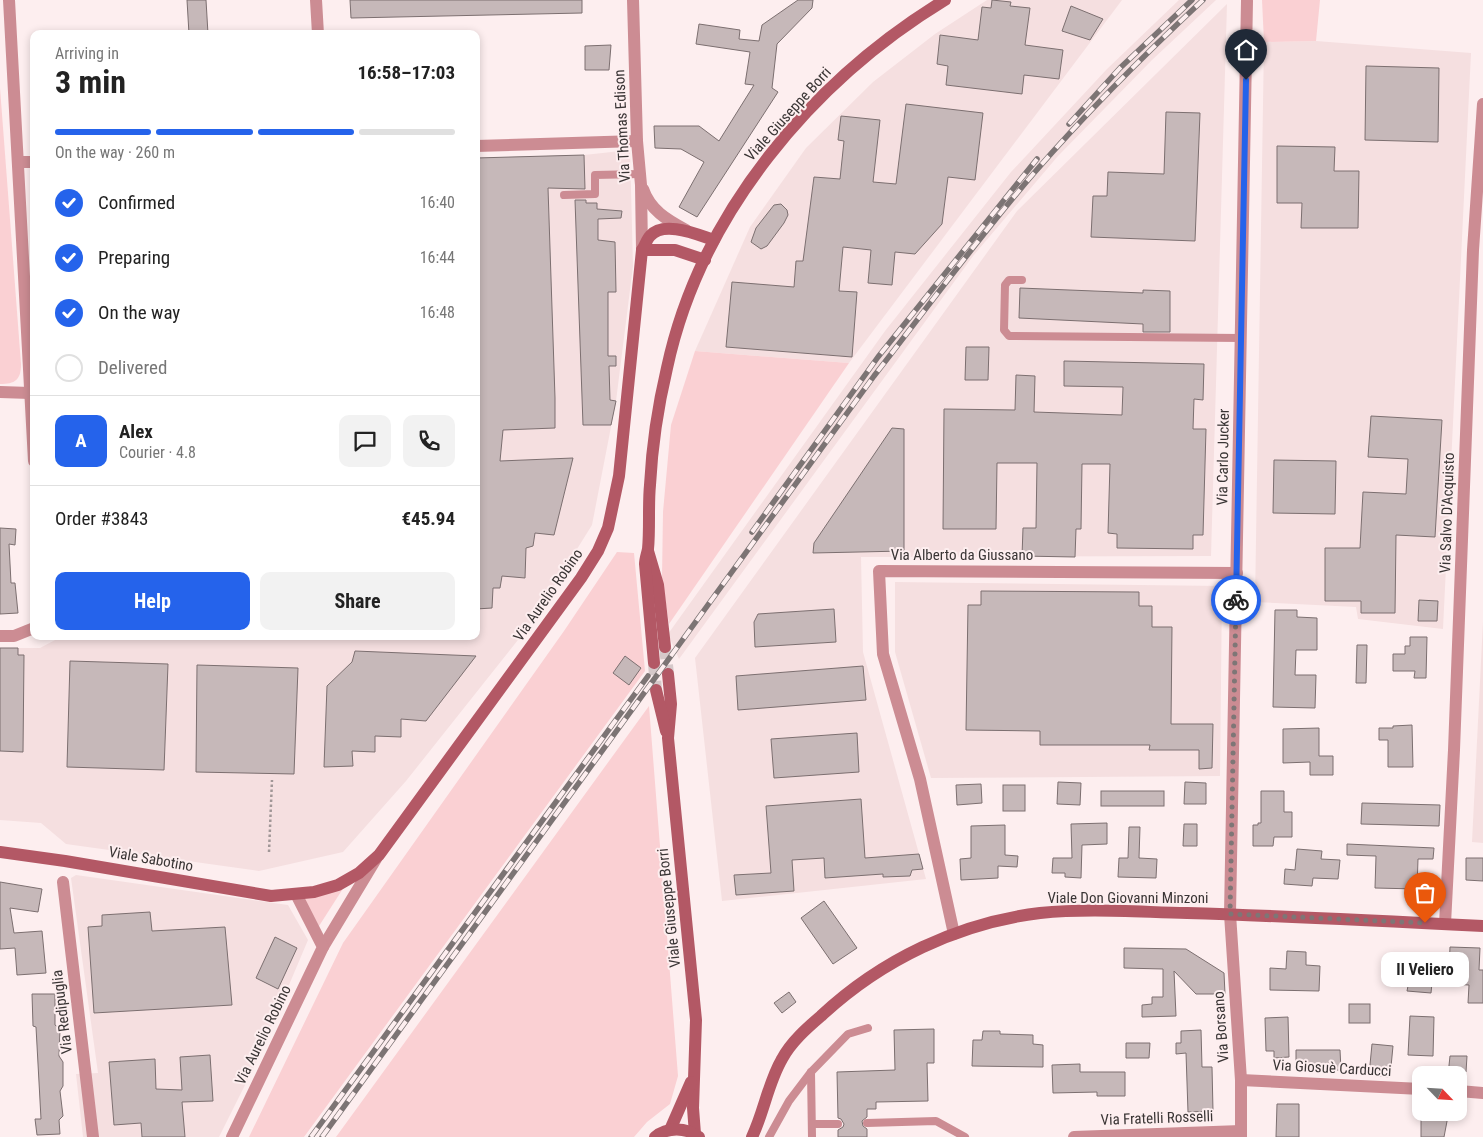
<!DOCTYPE html>
<html lang="en">
<head>
<meta charset="utf-8">
<style>
  :root { --surface:#fff; --page:#f2f2f2; --text:#222; --muted:#767676; --line:#e0e0e0; --accent:#2563eb }
  body { margin:0; font-family:"Roboto Condensed",sans-serif; background:var(--page); color:var(--text); height:100vh; display:flex; flex-direction:column; font-size:19px; white-space:nowrap }
  * { box-sizing:border-box; margin:0 }
  p { font-size:16px; color:var(--muted) }
  .icon { flex:none; width:28px; height:28px; fill:none; stroke:currentColor; stroke-width:2; stroke-linecap:round; stroke-linejoin:round }
  .map { position:relative; flex:1; overflow:hidden }
  .panel { position:absolute; left:30px; top:30px; width:450px; height:610px; display:flex; flex-direction:column; background:var(--surface); border-radius:10px; box-shadow:0 2px 8px #0003 }
  .panel>* { flex:none }
  .needle { width:32px; rotate:115deg }
  .buttons { position:absolute; left:1412px; top:1066px; display:grid; gap:10px }
  .buttons a { display:grid; place-items:center; width:55px; height:55px; border-radius:10px; background:var(--surface); box-shadow:0 2px 8px #0003; font-size:25px }
  .pin { position:absolute; display:grid; place-items:center; width:42px; height:42px; color:#fff; margin:-51px -21px; border-radius:50% 50% 50% 0; rotate:-45deg; box-shadow:0 0 5px #0007 }
  .pin .icon { rotate:45deg }
  .courier { position:absolute; display:grid; place-items:center; width:50px; height:50px; margin:-25px; border:4px solid #2563eb; border-radius:50%; background:#fff; color:#222; box-shadow:0 1px 6px #0007 }
  .bubble { position:absolute; height:35px; border-radius:10px; background:var(--surface); box-shadow:0 2px 8px #0003; font-size:16px; font-weight:700; line-height:35px; text-align:center }
  .overview em { font-style:normal; font-weight:700 }
  .overview div { display:flex; flex-direction:column-reverse }
  .overview { display:flex; align-items:center; justify-content:space-between; height:85px; padding:0 25px }
  h1 { font-size:32px; font-weight:700; line-height:38px }
  .bar { display:grid; grid-template-columns:repeat(4,1fr); gap:8px 5px; align-content:center; height:60px; padding:0 25px }
  .bar i { height:6px; border-radius:4px; background:var(--line) }
  .bar .current { background:var(--accent) }
  .bar p { grid-column:span 4 }
  .line { display:flex; align-items:center; gap:12px; padding:0 25px; border-top:1px solid var(--line) }
  .line div { flex:1 }
  .round { display:grid; place-items:center; flex:none; width:52px; height:52px; border-radius:10px; background:var(--page) }
  ol { padding:0 25px; list-style:none }
  li { display:flex; align-items:center; gap:15px; height:55px }
  li p { margin-inline-start:auto }
  li .icon { padding:5px; border-radius:50%; background:var(--accent); color:#fff; stroke-width:4 }
  li:last-child { color:var(--muted) }
  li i { width:28px; height:28px; border:2px solid var(--line); border-radius:50% }
  .primary-button { display:flex; gap:10px; margin-top:auto; padding:10px 25px }
  .primary-button a { flex:1; height:58px; border-radius:10px; background:var(--accent); color:#fff; font-size:20px; font-weight:700; line-height:58px; text-align:center }
  .primary-button a+a { background:var(--page); color:var(--text) }
  .map>svg:first-child { display:block }
</style>
</head>
<body>
<div class="map">
<svg width="1483" height="1137" viewBox="0 0 1483 1137">
  <rect width="100%" height="100%" fill="#fdeeef"/>
  <!-- built -->
  <g fill="#f5dfe0">
    <polygon points="987,0 1122,0 849,363 695,351 750,227 806,148 873,82 935,34"/>
    <polygon points="1179,0 1216,0 1152,60 1058,156 973,256 679,659 668,634 885,331 1011,172 1107,69"/>
    <polygon points="1227,4 1211,556 861,557 863,652 926,879 722,901 695,658 1017,211"/>
    <polygon points="1316,41 1471,53 1443,629 1358,619 1356,607 1255,602 1264,42"/>
    <polygon points="630,150 633,266 616,401 592,525 529,626 406,781 343,852 259,871 66,844 41,823 0,820 0,648 40,648 57,639 57,636 476,636 476,158 584,155"/>
    <polygon points="895,582 1222,586 1220,776 931,778 895,652"/>
    <polygon points="1483,622 1483,843 1472,842"/>
    <polygon points="76,875 288,905 308,940 256,1063 219,1137 83,1137 76,1074 98,1073 71,878"/>
  </g>
  <!-- green -->
  <g fill="#fad0d3">
    <polygon points="1262,0 1320,0 1316,41 1264,42"/>
    <path d="M0 88 21 364C21 380 15 384 0 384Z"/>
    <polygon points="695,351 849,363 669,624 662,578 663,512 671,425"/>
    <polygon points="617,552 634,553 645,671 304,1137 249,1137 343,943 564,631"/>
    <polygon points="649,706 678,1076 670,1104 647,1122 634,1137 336,1137"/>
    <polygon points="344,887 319,926 303,898"/>
  </g>
  <!-- building -->
  <g fill="#c6b8b9" stroke="#7c6f70">
    <polygon points="187,0 206,0 208,34 189,34"/>
    <polygon points="350,0 582,0 582,13 351,18"/>
    <polygon points="798,0 813,0 812,8 777,44 772,88 778,92 697,217 679,207 704,162 681,149 655,148 654,126 699,126 719,141 754,85 745,84 750,52 696,44 699,24 740,30 739,39 759,41 762,25"/>
    <polygon points="992,0 1011,2 1010,6 1030,8 1025,45 1063,50 1059,79 1024,75 1022,94 946,85 948,66 937,64 940,35 978,40 982,7 991,8"/>
    <polygon points="1071,6 1103,19 1090,40 1062,31"/>
    <polygon points="611,45 609,70 585,70 585,46"/>
    <polygon points="1366,66 1439,68 1438,142 1365,140"/>
    <polygon points="906,104 983,113 975,180 948,177 942,224 915,254 895,252 892,285 868,283 871,250 843,247 839,291 857,292 852,357 726,347 732,282 794,287 796,261 803,261 814,177 840,179 844,141 838,140 841,116 880,120 873,182 896,184"/>
    <polygon points="1166,112 1200,113 1195,241 1091,237 1093,196 1107,196 1108,172 1164,174"/>
    <polygon points="1277,146 1335,147 1334,171 1359,171 1358,228 1301,228 1302,203 1277,203"/>
    <polygon points="584,155 585,189 548,188 555,398 555,428 503,430 500,461 573,458 554,535 535,533 533,546 526,548 525,578 502,576 500,588 493,588 492,608 476,609 476,158"/>
    <polygon points="575,200 586,200 586,203 597,203 597,209 622,211 621,218 598,219 598,240 615,242 616,292 608,292 608,356 616,356 616,366 609,366 610,400 616,401 611,425 583,425"/>
    <polygon points="781,204 787,210 788,215 784,223 767,246 761,249 751,242 756,228 774,205"/>
    <polygon points="1020,288 1143,293 1143,290 1170,291 1170,332 1143,332 1143,324 1019,318"/>
    <polygon points="966,347 989,347 988,380 965,380"/>
    <polygon points="1064,361 1204,364 1203,400 1194,399 1193,429 1206,429 1203,535 1193,535 1193,549 1117,548 1117,534 1108,533 1110,464 1082,464 1081,529 1076,529 1075,557 1022,556 1023,528 1036,528 1037,463 997,463 996,529 943,529 944,409 1015,410 1016,375 1035,376 1034,412 1122,415 1123,387 1064,386"/>
    <polygon points="1371,416 1442,420 1435,537 1396,535 1395,613 1361,613 1361,601 1325,601 1325,548 1360,548 1363,492 1406,494 1408,459 1368,457"/>
    <polygon points="892,428 904,429 904,551 813,553 814,543"/>
    <polygon points="1274,460 1336,461 1335,514 1273,513"/>
    <polygon points="0,528 16,529 15,545 9,544 11,583 15,583 18,613 0,614"/>
    <polygon points="981,591 1139,592 1139,606 1152,606 1152,627 1172,627 1171,724 1213,724 1212,768 1199,769 1199,750 1149,750 1150,745 1040,745 1040,731 966,730 968,605 981,605"/>
    <polygon points="1419,600 1438,601 1437,621 1418,621"/>
    <polygon points="834,609 836,642 755,647 754,622 758,614"/>
    <polygon points="1275,610 1297,610 1297,617 1317,618 1317,650 1296,650 1295,675 1316,675 1315,708 1273,707"/>
    <polygon points="1410,637 1427,637 1426,678 1414,678 1415,671 1393,671 1393,654 1405,654 1405,646 1410,646"/>
    <polygon points="1357,645 1367,645 1366,683 1356,683"/>
    <polygon points="0,648 18,648 18,655 24,655 23,752 0,751"/>
    <polygon points="355,651 476,656 426,721 401,719 401,737 375,736 375,752 352,751 353,766 324,767 327,686 352,662"/>
    <polygon points="625,656 641,668 629,685 613,673"/>
    <polygon points="70,661 168,664 164,770 67,767"/>
    <polygon points="197,665 298,668 294,774 196,772"/>
    <polygon points="863,666 866,700 738,710 736,676"/>
    <polygon points="1412,725 1413,767 1388,767 1388,740 1379,740 1379,728 1393,728 1393,726"/>
    <polygon points="1319,728 1319,756 1333,756 1333,775 1310,775 1310,762 1283,763 1283,729"/>
    <polygon points="857,733 859,772 774,778 771,739"/>
    <polygon points="1058,782 1081,783 1080,805 1057,804"/>
    <polygon points="1185,782 1206,783 1206,804 1184,804"/>
    <polygon points="981,784 982,803 957,805 956,785"/>
    <rect x="1003" y="785" width="22" height="26"/>
    <rect x="1101" y="791" width="63" height="15"/>
    <polygon points="1261,791 1284,791 1284,812 1292,812 1292,837 1274,837 1273,846 1253,846 1253,825 1258,825 1258,823 1261,823"/>
    <polygon points="861,799 865,858 919,854 923,869 912,870 910,876 883,877 883,874 825,878 824,858 792,860 794,891 736,895 734,875 771,873 766,806"/>
    <polygon points="1362,803 1440,805 1439,826 1361,824"/>
    <polygon points="1107,823 1107,844 1082,845 1081,878 1065,877 1065,873 1052,873 1053,858 1072,858 1071,824"/>
    <polygon points="1184,824 1197,824 1197,846 1183,846"/>
    <polygon points="1005,825 1005,855 1018,856 1017,867 998,866 998,878 961,880 960,859 971,858 971,826"/>
    <polygon points="1129,827 1140,827 1139,858 1157,859 1156,878 1118,877 1119,858 1128,858"/>
    <polygon points="1347,844 1434,848 1433,859 1418,859 1417,889 1375,888 1376,856 1347,855"/>
    <polygon points="1297,849 1322,851 1321,859 1340,860 1338,879 1313,878 1312,886 1284,884 1285,869 1295,870"/>
    <polygon points="1466,858 1483,858 1483,881 1466,880"/>
    <polygon points="0,882 42,889 38,912 10,908 14,933 42,931 46,973 17,975 15,948 0,949"/>
    <polygon points="824,901 857,948 833,964 801,918"/>
    <polygon points="150,912 152,931 225,927 232,1005 94,1013 88,927 102,926 102,915"/>
    <polygon points="275,937 297,948 278,989 256,978"/>
    <polygon points="1450,947 1480,948 1479,970 1483,970 1483,1003 1468,1003 1469,985 1432,983 1431,993 1407,991 1408,986 1402,986 1403,966 1449,970"/>
    <polygon points="1124,948 1186,949 1224,973 1225,994 1196,994 1174,971 1176,1016 1142,1017 1142,1005 1152,1004 1152,997 1163,997 1163,969 1124,968"/>
    <polygon points="1287,951 1306,952 1306,965 1320,966 1319,991 1270,990 1270,968 1286,969"/>
    <polygon points="789,992 796,1002 782,1013 774,1003"/>
    <polygon points="32,994 55,994 55,1025 60,1029 59,1056 63,1062 63,1086 60,1091 63,1116 59,1120 60,1134 37,1135 35,1119 41,1119 36,1027 33,1026"/>
    <rect x="1349" y="1004" width="21" height="19"/>
    <polygon points="1410,1016 1434,1017 1433,1056 1408,1055"/>
    <polygon points="1288,1017 1289,1057 1274,1058 1274,1051 1266,1051 1265,1018"/>
    <polygon points="934,1029 934,1063 927,1063 928,1101 876,1102 876,1109 867,1109 867,1117 862,1121 863,1126 867,1129 867,1137 838,1137 838,1130 843,1127 844,1124 841,1119 838,1118 837,1072 895,1070 894,1030"/>
    <polygon points="1201,1030 1202,1067 1212,1067 1213,1111 1188,1112 1186,1053 1176,1054 1176,1043 1181,1043 1181,1031"/>
    <polygon points="983,1031 1000,1031 1000,1034 1033,1035 1033,1044 1043,1045 1043,1067 972,1066 973,1040 982,1040"/>
    <polygon points="1126,1043 1150,1043 1149,1058 1126,1058"/>
    <polygon points="1372,1044 1393,1046 1390,1077 1369,1075"/>
    <polygon points="1296,1050 1340,1050 1341,1070 1302,1070 1302,1062 1296,1062"/>
    <polygon points="210,1055 213,1101 182,1102 185,1137 142,1137 141,1123 114,1125 109,1062 155,1059 156,1089 182,1090 180,1057"/>
    <polygon points="1450,1056 1467,1056 1466,1072 1460,1072 1460,1075 1448,1075"/>
    <polygon points="1080,1064 1080,1072 1125,1072 1125,1096 1097,1096 1097,1092 1053,1093 1052,1065"/>
    <polygon points="1277,1104 1299,1104 1299,1137 1276,1137"/>
    <polygon points="1421,1115 1448,1116 1444,1137 1421,1137"/>
  </g>
  <g fill="none" stroke-linecap="round" stroke-linejoin="round">
    <!-- secondary-tunnel -->
    <g stroke="#d6c9ca" stroke-width="12" stroke-dasharray="12 6" stroke-linecap="butt">
      <polyline points="665,647 668,674"/>
      <polyline points="654,663 656,690"/>
    </g>
    <!-- path -->
    <polyline stroke="#a19797" stroke-width="2.5" stroke-dasharray="2.5 2.5" stroke-linecap="butt" points="269,852 272,780"/>
    <!-- lane -->
    <g stroke="#cc8c93" stroke-width="8">
      <polyline points="564,195 595,194 595,175 640,174"/>
      <polyline points="1022,280 1009,280 1005,285 1004,330 1009,336 1241,338"/>
      <polyline points="811,1072 812,1137"/>
      <polyline points="867,1123 936,1121 965,1137"/>
      <polyline points="812,1124 838,1124"/>
      <polyline points="769,1137 789,1101 811,1072 848,1034 868,1028"/>
    </g>
    <!-- street -->
    <g stroke="#cc8c93" stroke-width="12">
      <polyline points="9,0 34,461"/>
      <polyline points="316,0 318,34"/>
      <polyline points="633,0 637,141 641,185 642,250"/>
      <polyline points="476,146 637,141"/>
      <polyline points="18,162 34,162"/>
      <path d="M643 189C650 210 667 220 686 230"/>
      <polyline points="0,392 30,393"/>
      <polyline points="0,636 14,636 34,628"/>
      <polyline points="63,882 93,1137"/>
      <polyline points="1445,924 1454,750 1473,250 1483,104"/>
      <polyline points="954,934 920,779 883,654 879,571 1237,573"/>
      <polyline points="323,947 376,859"/>
      <polyline points="1241,1080 1421,1089"/>
      <polyline points="1459,1091 1483,1093"/>
      <polyline points="232,1137 323,947 296,894"/>
      <polyline points="1074,1137 1241,1131"/>
      <polyline points="1241,1137 1241,1080 1230,914 1247,1"/>
    </g>
    <!-- secondary -->
    <g stroke="#b35865" stroke-width="12">
      <polyline points="642,250 675,250 705,260"/>
      <polyline points="648,551 658,585 665,647"/>
      <path d="M654 663 645 564C645 559 647 554 648 549 650 529 648 505 650 485 652 446 658 406 667 368 700 214 812 81 945 0"/>
      <polyline points="668,674 671,704 668,738 696,1020 693,1108 695,1134"/>
      <polyline points="656,690 666,731"/>
      <path d="M0 852 65 861 271 896 314 892 338 885 359 873 379 855 581 578 598 551 608 528 619 476 642 250C645 246 647 239 650 236 664 220 698 235 714 240"/>
      <polyline points="670,1130 691,1082"/>
      <path d="M655 1137C667 1127 686 1127 699 1137"/>
      <path d="M752 1137C764 1112 768 1083 782 1059 791 1042 807 1028 821 1016 881 960 958 923 1040 913 1089 908 1138 912 1187 913 1285 916 1384 921 1483 926"/>
    </g>
    <defs>
      <g id="rail">
        <polyline points="1069,124 1120,68 1192,0"/>
        <polyline points="752,532 878,357 1037,159"/>
        <polyline points="311,1137 648,676"/>
        <path d="M322 1137 874 376C927 308 978 238 1034 173 1087 112 1144 55 1203 0"/>
      </g>
    </defs>
    <!-- rail casing -->
    <use href="#rail" stroke="#7c7474" stroke-width="5.5"/>
    <!-- rail -->
    <use href="#rail" stroke="#fdeeef" stroke-width="4" stroke-dasharray="11" stroke-linecap="butt"/>
  </g>
  <g fill="none" stroke-linecap="round" stroke-linejoin="round">
    <!-- done -->
    <polyline stroke="#7e7676" stroke-width="5" stroke-dasharray="0 9" points="1236,600 1230,914 1425,923"/>
    <!-- route -->
    <polyline stroke="#2563eb" stroke-width="6" points="1236,600 1246,80"/>
  </g>
  <g text-anchor="middle" stroke-width="4" stroke-linejoin="round" paint-order="stroke">
    <!-- street labels -->
    <g font-size="15" fill="#3a3535" stroke="#fdeeef">
      <text transform="translate(788 114) rotate(-48)" y="5">Viale Giuseppe Borri</text>
      <text transform="translate(622 126) rotate(-93)" y="5">Via Thomas Edison</text>
      <text transform="translate(1223 457) rotate(-89)" y="5">Via Carlo Jucker</text>
      <text transform="translate(1447 513) rotate(-88)" y="5">Via Salvo D'Acquisto</text>
      <text x="962" y="560">Via Alberto da Giussano</text>
      <text transform="translate(548 595) rotate(-55)" y="5">Via Aurelio Robino</text>
      <text transform="translate(151 859) rotate(10)" y="5">Viale Sabotino</text>
      <text x="1128" y="903">Viale Don Giovanni Minzoni</text>
      <text transform="translate(669 908) rotate(-96)" y="5">Viale Giuseppe Borri</text>
      <text transform="translate(62 1012) rotate(-97)" y="5">Via Redipuglia</text>
      <text transform="translate(1221 1027) rotate(-94)" y="5">Via Borsano</text>
      <text transform="translate(263 1035) rotate(-64)" y="5">Via Aurelio Robino</text>
      <text transform="translate(1332 1068) rotate(3)" y="5">Via Giosuè Carducci</text>
      <text transform="translate(1157 1118) rotate(-2)" y="5">Via Fratelli Rosselli</text>
    </g>
  </g>
</svg>
<div class="buttons">
<a><svg class="needle" viewBox="-14 -14 28 28"><path d="M0-13l5 13h-10z" fill="#e53935"/><path d="M0 13l5-13h-10z" fill="#767676"/></svg></a>
</div>
<div class="pin" style="left:1425px;top:923px;background:#ea580c"><svg class="icon" aria-label="bag" viewBox="0 0 24 24"><path d="M5 8h14l-1 12H6zM9 8a3 3 0 0 1 6 0"/></svg></div>
<div class="pin" style="left:1246px;top:80px;background:#1f2937"><svg class="icon" aria-label="home" viewBox="0 0 24 24"><path d="M3 11l9-7 9 7M6 9v11h12V9"/></svg></div>
<div class="courier" style="left:1236px;top:600px"><svg class="icon" aria-label="bike" viewBox="0 0 24 24"><circle cx="6" cy="16" r="4"/><circle cx="18" cy="16" r="4"/><path d="M6 16l4-8h5l3 8M10 8l3 8H6M13 5h3"/></svg></div>
<div class="bubble" style="left:1381px;top:952px;width:88px">Il Veliero</div>
<section class="panel">
<div class="overview"><div><h1>3 min</h1><p>Arriving in</p></div><em>16:58–17:03</em></div>
<div class="bar"><i class="current"></i><i class="current"></i><i class="current"></i><i></i><p>On the way · 260 m</p></div>
<ol>
<li><svg class="icon" aria-label="check" viewBox="0 0 24 24"><path d="M5 12l5 5 9-10"/></svg>Confirmed<p>16:40</p></li>
<li><svg class="icon" aria-label="check" viewBox="0 0 24 24"><path d="M5 12l5 5 9-10"/></svg>Preparing<p>16:44</p></li>
<li><svg class="icon" aria-label="check" viewBox="0 0 24 24"><path d="M5 12l5 5 9-10"/></svg>On the way<p>16:48</p></li>
<li><i></i>Delivered</li>
</ol>
<div class="line" style="height:90px"><b class="round" style="background:var(--accent);color:#fff">A</b><div><b>Alex</b><p>Courier · 4.8</p></div><a class="round"><svg class="icon" aria-label="chat" viewBox="0 0 24 24"><path d="M4 5h16v11H9l-5 4z"/></svg></a><a class="round"><svg class="icon" aria-label="phone" viewBox="0 0 24 24"><path d="M5 4h4l2 5-3 2q2 4 5 5l2-3 5 2v4C11 20 4 13 5 4z"/></svg></a></div>
<div class="line" style="height:65px"><div>Order #3843</div><b>€45.94</b></div>
<div class="primary-button"><a>Help</a><a>Share</a></div>
</section>
</div>
</body>
</html>
